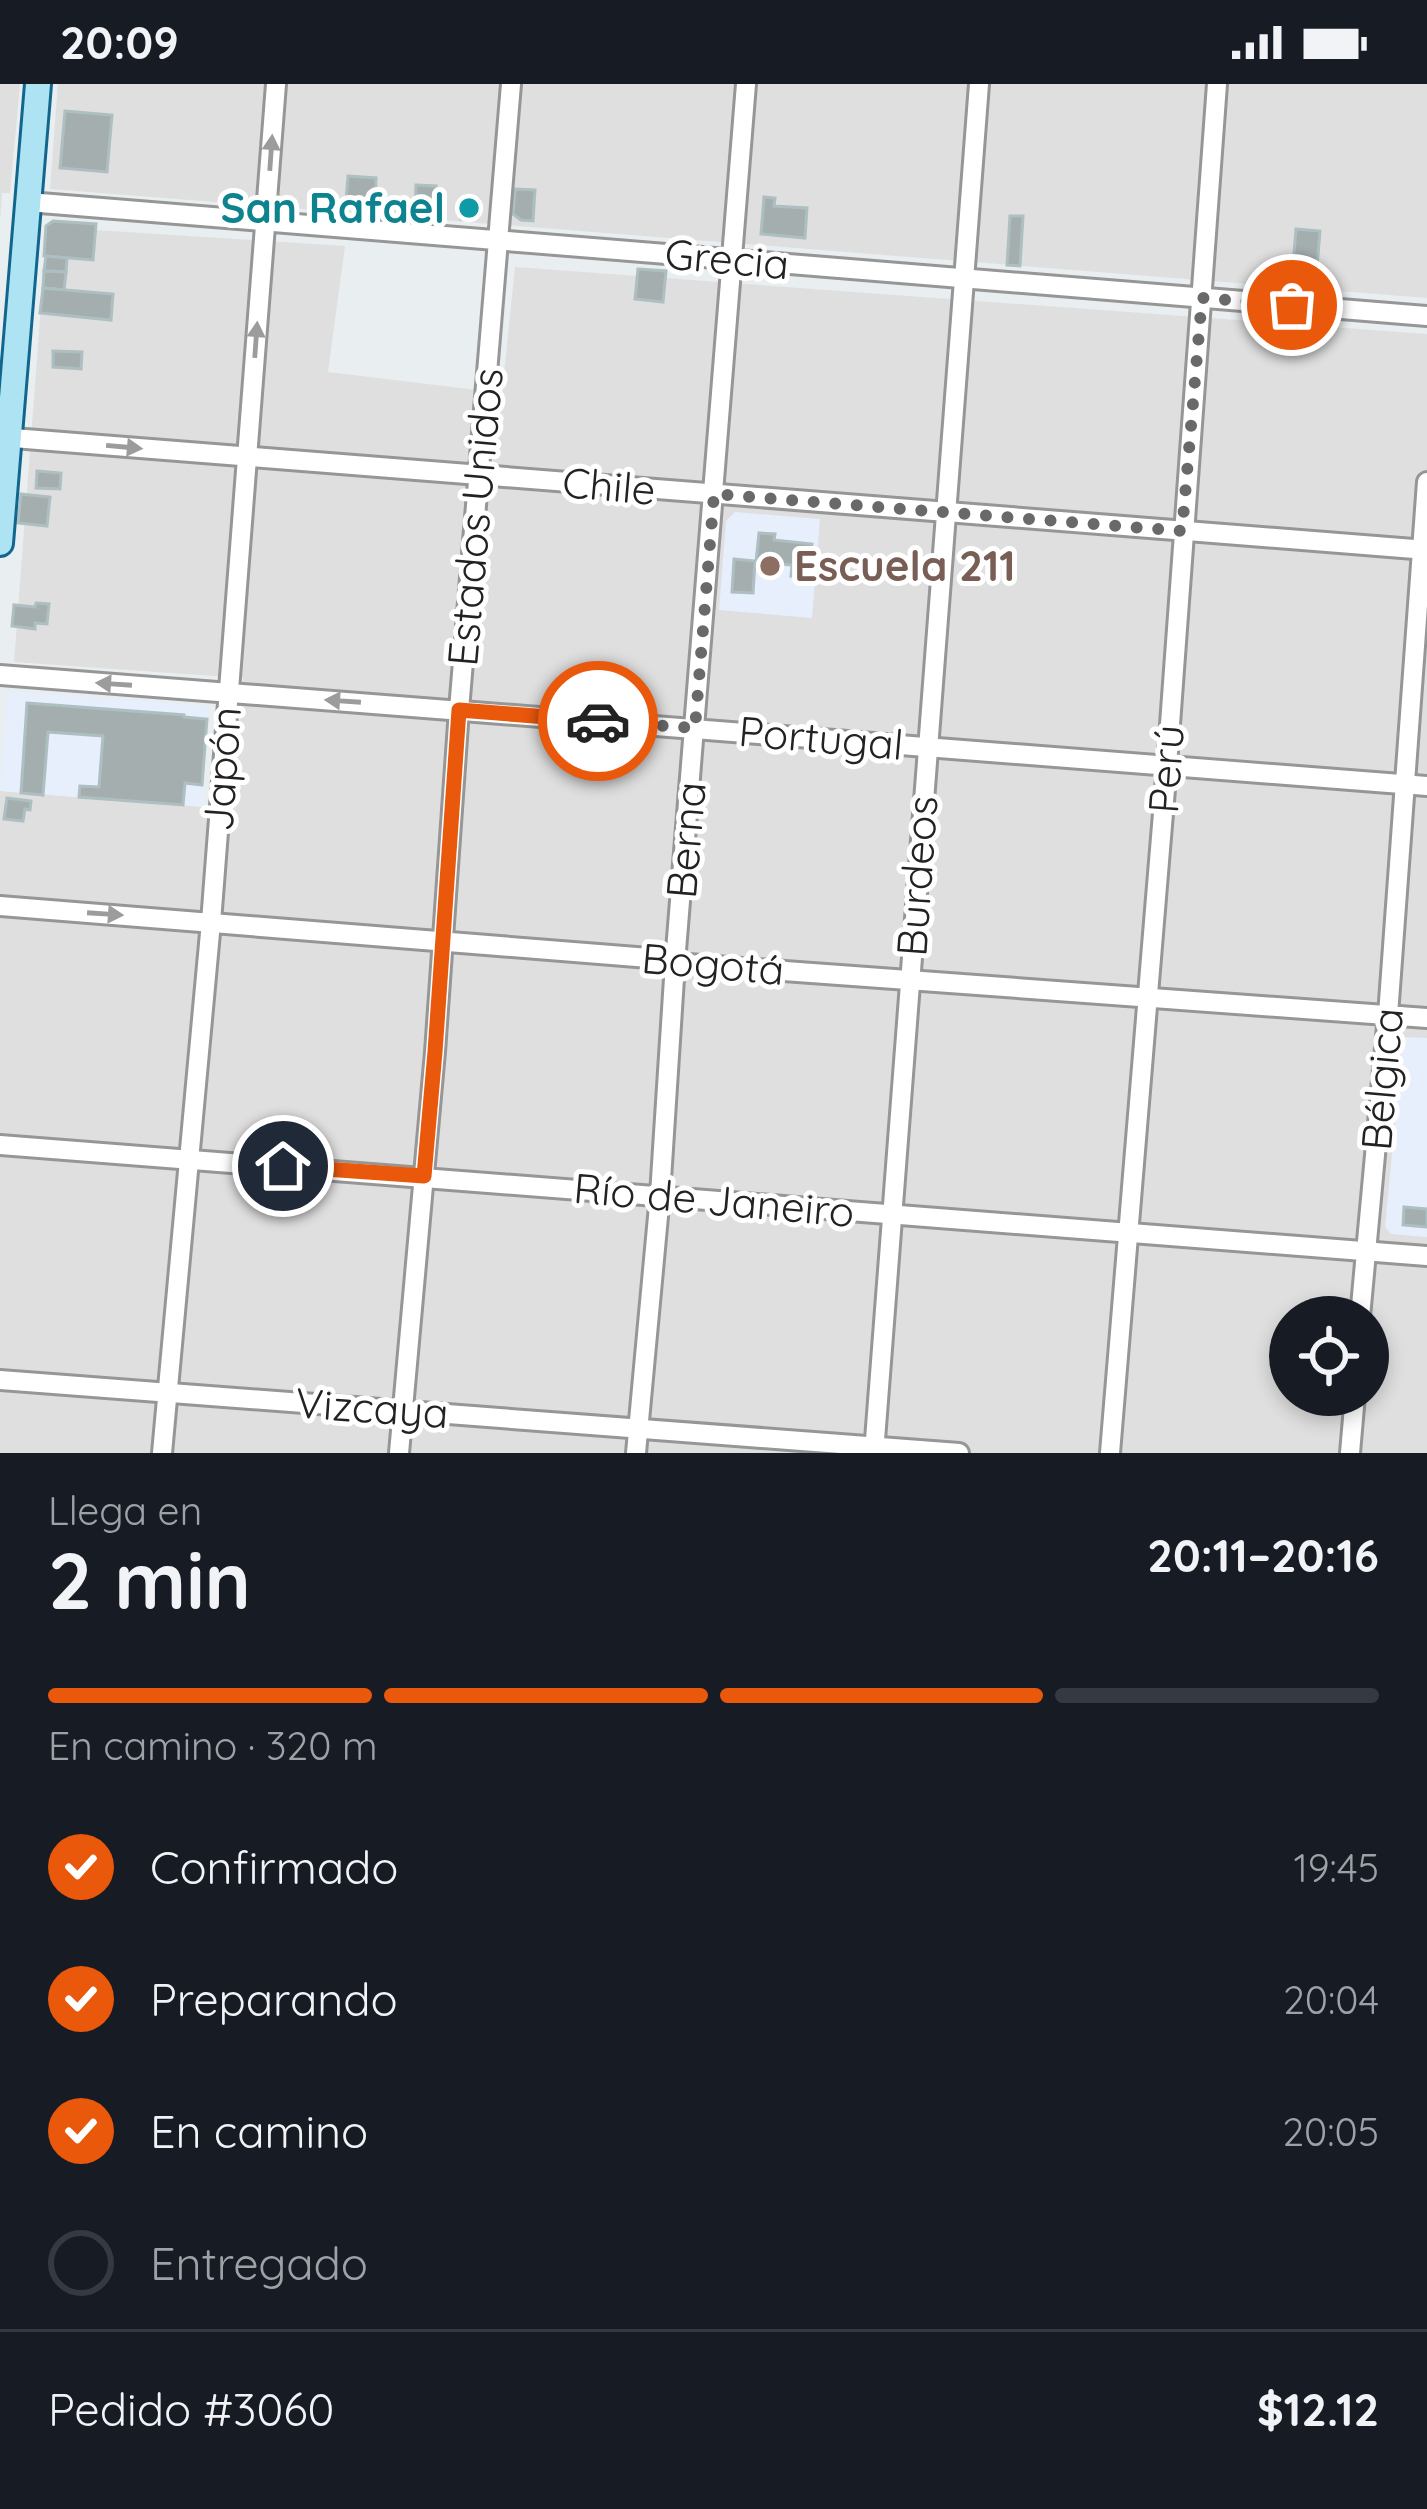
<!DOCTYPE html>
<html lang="es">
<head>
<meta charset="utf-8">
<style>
  :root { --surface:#171b24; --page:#242831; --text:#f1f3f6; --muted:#9ea1a6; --line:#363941; --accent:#ea580c }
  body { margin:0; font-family:Quicksand,sans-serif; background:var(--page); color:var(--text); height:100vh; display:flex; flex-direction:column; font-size:45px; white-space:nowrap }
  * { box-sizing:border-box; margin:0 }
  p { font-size:39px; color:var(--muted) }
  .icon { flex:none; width:66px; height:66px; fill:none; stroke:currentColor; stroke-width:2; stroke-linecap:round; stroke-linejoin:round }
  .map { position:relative; height:1369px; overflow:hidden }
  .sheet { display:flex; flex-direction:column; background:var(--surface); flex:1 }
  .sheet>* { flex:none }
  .tools { position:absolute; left:1269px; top:1212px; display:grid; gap:24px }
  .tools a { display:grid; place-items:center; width:120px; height:120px; border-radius:50%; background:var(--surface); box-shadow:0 6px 18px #0003; font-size:60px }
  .pin { position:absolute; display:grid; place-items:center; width:102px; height:102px; color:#fff; margin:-51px; border:6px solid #fff; border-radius:50%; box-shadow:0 3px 12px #0007 }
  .courier { position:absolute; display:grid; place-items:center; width:120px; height:120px; margin:-60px; border:9px solid #ea580c; border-radius:50%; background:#fff; color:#222; box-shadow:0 3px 15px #0007 }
  .head em { font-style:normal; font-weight:700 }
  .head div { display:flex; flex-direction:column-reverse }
  .head { display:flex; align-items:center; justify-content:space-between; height:204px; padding:0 48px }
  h1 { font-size:78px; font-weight:700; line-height:90px }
  .bar { display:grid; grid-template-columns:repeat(4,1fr); gap:18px 12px; align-content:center; height:144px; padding:0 48px }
  .bar i { height:15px; border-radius:9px; background:var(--line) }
  .bar .active { background:var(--accent) }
  .bar p { grid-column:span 4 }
  .line { display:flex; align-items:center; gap:30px; padding:0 48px; border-top:3px solid var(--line) }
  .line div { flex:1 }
  ol { padding:0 48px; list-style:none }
  li { display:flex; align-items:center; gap:36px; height:132px }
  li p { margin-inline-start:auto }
  li .icon { padding:12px; border-radius:50%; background:var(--accent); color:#fff; stroke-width:4 }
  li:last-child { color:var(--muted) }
  li i { width:66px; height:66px; border:6px solid var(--line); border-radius:50% }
  .status { display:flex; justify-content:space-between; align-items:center; height:84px; padding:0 60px; background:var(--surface); direction:ltr }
  .status svg { height:33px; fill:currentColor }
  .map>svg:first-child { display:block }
</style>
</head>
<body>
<div class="status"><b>20:09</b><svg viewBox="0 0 49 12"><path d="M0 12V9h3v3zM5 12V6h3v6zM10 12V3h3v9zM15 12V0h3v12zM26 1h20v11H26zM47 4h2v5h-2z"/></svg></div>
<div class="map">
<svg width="1427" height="1369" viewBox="0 0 1427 1369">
  <rect width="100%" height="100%" fill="#e9eef1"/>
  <!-- residential -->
  <g fill="#dfdfdf" fill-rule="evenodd">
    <polygon points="0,0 20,0 10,109 2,109 0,137"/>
    <polygon points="58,0 1427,0 1427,214 50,105"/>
    <path d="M47 143 345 162 328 288 502 309 515 183 1427 250V1369H0V707L233 725 243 594 14 578ZM1290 1233H1368V1311H1290Z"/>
  </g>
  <!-- education -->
  <g fill="#e7eefc">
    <polygon points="735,428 820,435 812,534 719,526 726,437"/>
    <polygon points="8,607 209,622 202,723 0,707"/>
    <polygon points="1403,953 1427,954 1427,1153 1391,1150 1385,1143"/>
  </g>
  <!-- building -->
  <g fill="#a5aeaf" stroke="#adbfc1" stroke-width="3">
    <polygon points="65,27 112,31 107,88 60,84"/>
    <polygon points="348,92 376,94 375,118 346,116"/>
    <polygon points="416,101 436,102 435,128 415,127"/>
    <polygon points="515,105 535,106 533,137 521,136 513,130"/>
    <polygon points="764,113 775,114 774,122 807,124 805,154 761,150"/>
    <polygon points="462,114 476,115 475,132 472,135 461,135"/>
    <polygon points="1010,132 1023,132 1020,182 1007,181"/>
    <polygon points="53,137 96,140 93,176 44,172 46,142"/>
    <polygon points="1296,145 1320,147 1316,195 1292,193"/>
    <polygon points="46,172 67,174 66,188 44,187"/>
    <polygon points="638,185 666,187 663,218 635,215"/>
    <polygon points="44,187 66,188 64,206 43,204"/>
    <polygon points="43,204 113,210 111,236 40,229"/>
    <polygon points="53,267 82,268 81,285 53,283"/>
    <polygon points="37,387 61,389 60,405 36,404"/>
    <polygon points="21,410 50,413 47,442 18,439"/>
    <polygon points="759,449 775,450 774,456 812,460 809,493 791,492 792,481 756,478"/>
    <polygon points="734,475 755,477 753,509 732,508"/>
    <polygon points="36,519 49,520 47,540 35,539 35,545 12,542 14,521 35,523"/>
    <polygon points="27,619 184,631 184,633 207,635 202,701 185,699 183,721 79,713 80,702 99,703 103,652 48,648 43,711 21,709"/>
    <polygon points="7,714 31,717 30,726 25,725 23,737 4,735"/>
    <polygon points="1404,1123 1427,1125 1427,1143 1403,1141"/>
  </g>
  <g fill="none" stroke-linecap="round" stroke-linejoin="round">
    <defs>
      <g id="minor">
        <polyline points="28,118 1427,232"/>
        <polyline points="0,353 1427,466"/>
        <polyline points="0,591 1427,702"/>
        <polyline points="0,822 649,874 675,879 1427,934"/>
        <polyline points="0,1061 1427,1172"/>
        <polyline points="1360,1233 1388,931 1427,398"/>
        <polyline points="0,1296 959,1369"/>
        <polyline points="162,1369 211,838 276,0"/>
        <polyline points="399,1369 435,968 459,626 511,0"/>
        <polyline points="636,1369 660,1111 675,879 746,0"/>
        <polyline points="874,1369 979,0"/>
        <polyline points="1110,1369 1167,681 1217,0"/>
        <polyline points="1350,1369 1355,1311"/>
      </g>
      <polyline id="major" points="0,459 38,0"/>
    </defs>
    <!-- minor casing -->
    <use href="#minor" stroke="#969696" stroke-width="24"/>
    <!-- major casing -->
    <use href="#major" stroke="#11668e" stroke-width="30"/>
    <!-- minor -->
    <use href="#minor" stroke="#fff" stroke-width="18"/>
    <!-- major -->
    <use href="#major" stroke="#ade3f3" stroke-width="24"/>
  </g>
  <!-- one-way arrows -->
  <defs><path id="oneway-solid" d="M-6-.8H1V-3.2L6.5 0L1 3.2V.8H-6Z" transform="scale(3)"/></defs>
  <g fill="#9c9c9c">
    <use href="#oneway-solid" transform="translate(271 69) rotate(-86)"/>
    <use href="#oneway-solid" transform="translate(256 256) rotate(-86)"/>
    <use href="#oneway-solid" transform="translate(124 363) rotate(5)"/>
    <use href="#oneway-solid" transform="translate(114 600) rotate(-176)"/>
    <use href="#oneway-solid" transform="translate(343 617) rotate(-176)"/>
    <use href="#oneway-solid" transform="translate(105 830) rotate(4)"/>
  </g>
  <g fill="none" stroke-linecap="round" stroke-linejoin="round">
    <!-- done -->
    <polyline stroke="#68696a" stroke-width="12" stroke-dasharray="0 21.6" points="598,637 695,644 714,410 1182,447 1202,214 1292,221"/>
    <!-- route -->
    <polyline stroke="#ea580c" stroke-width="15" points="283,1082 424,1092 435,968 459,626 598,637"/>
  </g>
  <!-- markers -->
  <circle fill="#0f9aa8" stroke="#fff" stroke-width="4.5" cx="469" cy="124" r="12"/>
  <circle fill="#8d6e63" stroke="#fff" stroke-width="4.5" cx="770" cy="482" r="12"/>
  <g text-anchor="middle" stroke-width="10" stroke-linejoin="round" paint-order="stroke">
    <!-- culture labels -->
    <g font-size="42" font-weight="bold" fill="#0d838f" stroke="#fff" text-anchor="end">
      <text x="445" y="139">San Rafael</text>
    </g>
    <!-- street labels -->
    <g font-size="42" fill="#222" stroke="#fff">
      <text transform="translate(727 175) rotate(5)" y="15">Grecia</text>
      <text transform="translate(609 402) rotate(5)" y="15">Chile</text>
      <text transform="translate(475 433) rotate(-85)" y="15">Estados Unidos</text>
      <text transform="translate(821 654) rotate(5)" y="15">Portugal</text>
      <text transform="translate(222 685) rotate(-86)" y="15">Japón</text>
      <text transform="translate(1166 685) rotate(-86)" y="15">Perú</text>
      <text transform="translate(686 756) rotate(-85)" y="15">Berna</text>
      <text transform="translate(917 792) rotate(-86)" y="15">Burdeos</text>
      <text transform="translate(713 880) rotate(5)" y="15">Bogotá</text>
      <text transform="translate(1382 995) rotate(-85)" y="15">Bélgica</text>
      <text transform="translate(714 1116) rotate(5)" y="15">Río de Janeiro</text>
      <text transform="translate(372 1324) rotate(4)" y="15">Vizcaya</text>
    </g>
    <!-- education labels -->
    <g font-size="42" font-weight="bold" fill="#785e54" stroke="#fff" text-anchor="start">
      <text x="794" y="497">Escuela 211</text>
    </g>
  </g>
</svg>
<div class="tools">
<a><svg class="icon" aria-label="locate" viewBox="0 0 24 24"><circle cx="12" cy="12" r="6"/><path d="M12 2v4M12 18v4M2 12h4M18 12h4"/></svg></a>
</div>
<div class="pin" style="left:1292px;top:221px;background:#ea580c"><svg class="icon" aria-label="bag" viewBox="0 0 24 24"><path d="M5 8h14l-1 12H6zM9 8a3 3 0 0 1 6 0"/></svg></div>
<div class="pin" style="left:283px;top:1082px;background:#1f2937"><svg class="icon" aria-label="home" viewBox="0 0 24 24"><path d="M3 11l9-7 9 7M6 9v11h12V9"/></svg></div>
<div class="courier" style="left:598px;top:637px"><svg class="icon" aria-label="car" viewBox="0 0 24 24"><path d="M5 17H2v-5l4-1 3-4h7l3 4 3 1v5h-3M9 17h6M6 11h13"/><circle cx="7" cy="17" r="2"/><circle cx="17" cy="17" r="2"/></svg></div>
</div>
<section class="sheet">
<div class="head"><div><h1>2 min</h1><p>Llega en</p></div><em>20:11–20:16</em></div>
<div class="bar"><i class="active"></i><i class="active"></i><i class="active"></i><i></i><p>En camino · 320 m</p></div>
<ol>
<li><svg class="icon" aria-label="check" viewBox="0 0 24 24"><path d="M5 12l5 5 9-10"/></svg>Confirmado<p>19:45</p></li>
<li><svg class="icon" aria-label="check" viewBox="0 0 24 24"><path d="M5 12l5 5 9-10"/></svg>Preparando<p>20:04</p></li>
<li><svg class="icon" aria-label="check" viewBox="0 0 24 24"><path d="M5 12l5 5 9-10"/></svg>En camino<p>20:05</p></li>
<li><i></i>Entregado</li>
</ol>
<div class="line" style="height:156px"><div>Pedido #3060</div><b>$12.12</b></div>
</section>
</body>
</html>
